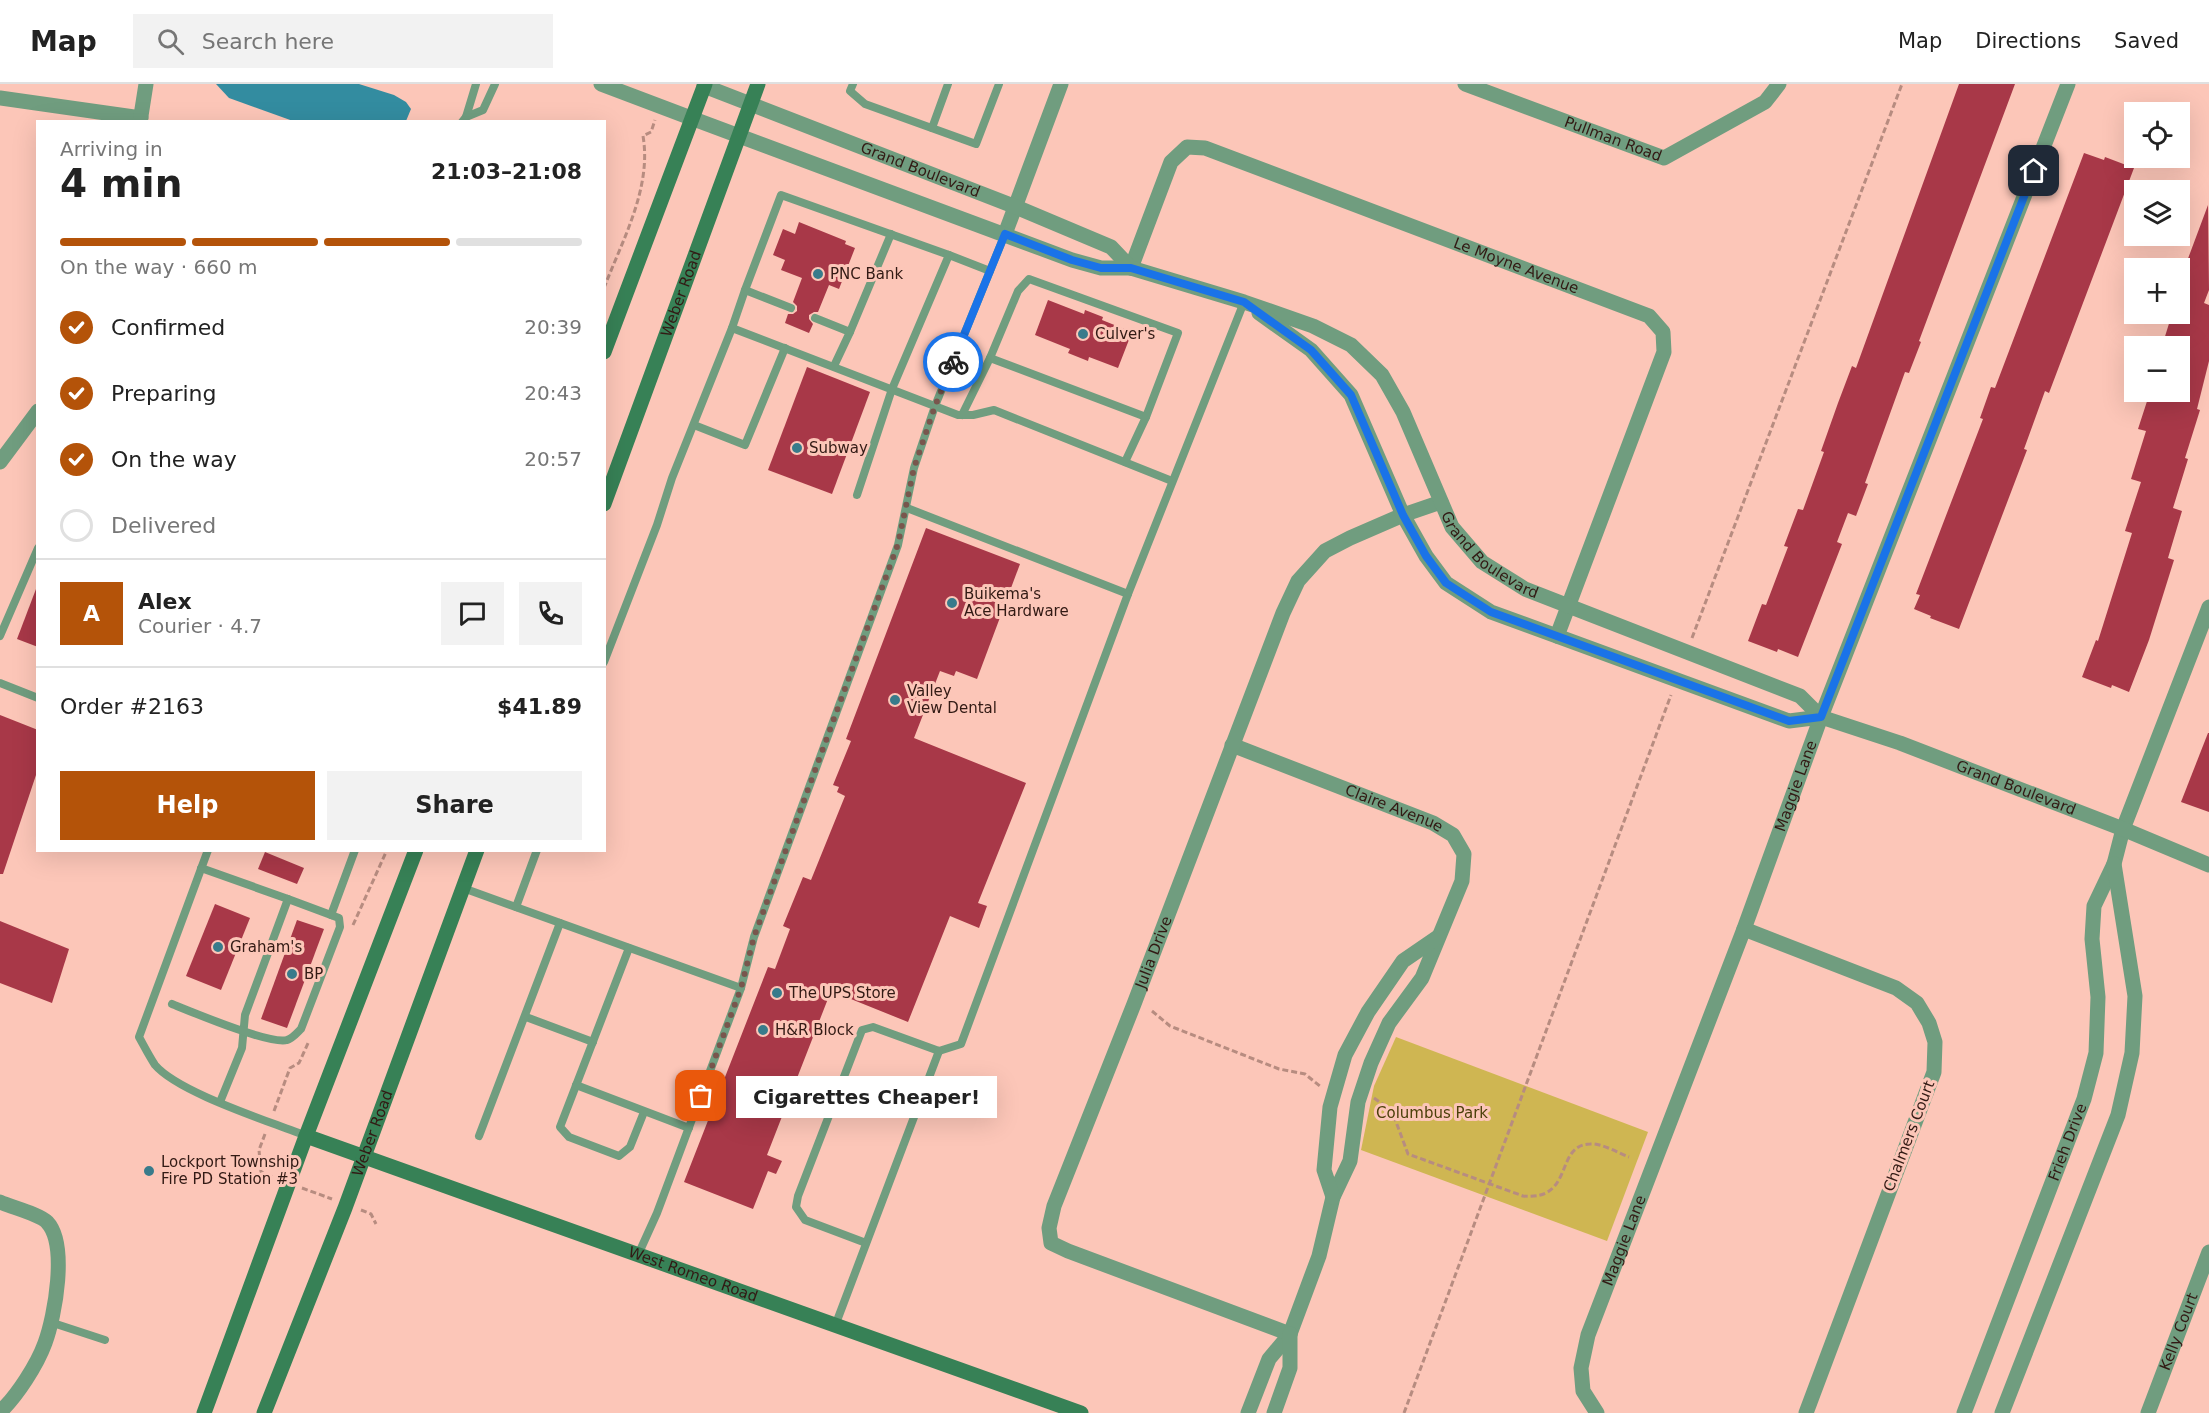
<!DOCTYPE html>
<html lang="en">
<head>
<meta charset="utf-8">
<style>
  :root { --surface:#fff; --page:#f2f2f2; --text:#222; --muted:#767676; --line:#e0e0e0; --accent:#b45309 }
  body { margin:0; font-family:"DejaVu Sans",sans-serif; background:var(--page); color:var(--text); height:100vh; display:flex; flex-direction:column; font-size:22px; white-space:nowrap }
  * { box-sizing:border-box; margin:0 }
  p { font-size:20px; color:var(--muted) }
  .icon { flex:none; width:33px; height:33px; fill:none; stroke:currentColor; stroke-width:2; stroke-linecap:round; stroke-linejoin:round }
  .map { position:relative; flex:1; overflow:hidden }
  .drawer { position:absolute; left:36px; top:36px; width:570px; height:732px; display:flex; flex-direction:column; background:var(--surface); border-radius:0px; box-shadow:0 6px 24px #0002 }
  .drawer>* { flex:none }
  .controls { position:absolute; left:2124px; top:18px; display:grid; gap:12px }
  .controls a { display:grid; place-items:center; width:66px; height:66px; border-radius:0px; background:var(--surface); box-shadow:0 6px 24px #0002; font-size:30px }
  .pin { position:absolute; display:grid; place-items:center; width:51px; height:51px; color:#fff; margin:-26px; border-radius:12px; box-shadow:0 3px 9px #0006 }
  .courier { position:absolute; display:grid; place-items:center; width:60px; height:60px; margin:-30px; border:4px solid #1a73e8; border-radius:50%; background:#fff; color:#222; box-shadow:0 2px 8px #0007 }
  .bubble { position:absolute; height:42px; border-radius:0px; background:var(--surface); box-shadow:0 6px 24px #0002; font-size:20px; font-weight:700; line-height:42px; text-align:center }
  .headline em { font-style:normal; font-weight:700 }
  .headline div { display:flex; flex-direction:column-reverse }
  .headline { display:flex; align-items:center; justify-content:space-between; height:102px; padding:0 24px }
  h1 { font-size:39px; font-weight:700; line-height:45px }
  .bar { display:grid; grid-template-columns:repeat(4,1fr); gap:9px 6px; align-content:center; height:72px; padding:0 24px }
  .bar i { height:8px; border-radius:4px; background:var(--line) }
  .bar .active { background:var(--accent) }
  .bar p { grid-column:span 4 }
  .line { display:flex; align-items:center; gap:15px; padding:0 24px; border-top:2px solid var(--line) }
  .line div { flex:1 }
  .round { display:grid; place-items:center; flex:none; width:63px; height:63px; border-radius:0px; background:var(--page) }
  ol { padding:0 24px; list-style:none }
  li { display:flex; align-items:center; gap:18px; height:66px }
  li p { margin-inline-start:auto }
  li .icon { padding:6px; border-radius:50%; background:var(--accent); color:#fff; stroke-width:4 }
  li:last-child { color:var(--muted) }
  li i { width:33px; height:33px; border:3px solid var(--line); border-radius:50% }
  .button { display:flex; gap:12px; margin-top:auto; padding:12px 24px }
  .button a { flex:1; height:69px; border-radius:0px; background:var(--accent); color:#fff; font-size:24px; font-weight:700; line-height:69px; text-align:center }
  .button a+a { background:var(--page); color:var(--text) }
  header { display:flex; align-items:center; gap:36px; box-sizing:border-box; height:84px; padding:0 30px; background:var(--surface); border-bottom:2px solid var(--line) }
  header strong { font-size:28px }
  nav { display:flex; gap:33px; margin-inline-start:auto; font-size:21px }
  .search { width:420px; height:54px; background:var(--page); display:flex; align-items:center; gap:15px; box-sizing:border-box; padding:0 21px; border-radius:0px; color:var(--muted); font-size:22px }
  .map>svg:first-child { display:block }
</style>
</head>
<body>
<header>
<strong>Map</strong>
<div class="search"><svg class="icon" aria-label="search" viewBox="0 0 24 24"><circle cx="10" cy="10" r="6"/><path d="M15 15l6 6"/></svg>Search here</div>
<nav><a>Map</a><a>Directions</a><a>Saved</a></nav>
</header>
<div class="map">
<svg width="2209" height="1329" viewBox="0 0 2209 1329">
  <rect width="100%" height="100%" fill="#fcc6b8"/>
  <!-- green -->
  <polygon fill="#cfb652" points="1396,953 1648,1048 1607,1157 1361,1066 1374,1002"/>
  <!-- water -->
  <polygon fill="#338ca0" points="216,0 359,0 394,11 406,18 411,25 406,37 293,37 229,14"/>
  <!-- building -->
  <g fill="#a83848">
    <polygon points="1959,0 2015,0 1919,257 1921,258 1909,289 1905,288 1865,399 1868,400 1856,432 1848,429 1837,458 1842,460 1798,573 1778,565 1777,568 1748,557 1762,520 1766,521 1788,463 1784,462 1798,425 1803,426 1824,368 1821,367 1838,319 1852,282 1856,284"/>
    <polygon points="2084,69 2104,76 2105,73 2134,84 2049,309 2045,307 2024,365 2027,366 1959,545 1930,534 1931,532 1914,525 1920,511 1916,510 1983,335 1980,334 1991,303 1995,304"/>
    <polygon points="2208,121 2209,206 2204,219 2209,221 2209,277 2197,325 2200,326 2185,374 2188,375 2173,424 2182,427 2168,474 2174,476 2149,556 2129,608 2112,601 2111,604 2082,593 2096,556 2098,557 2132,449 2125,447 2141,398 2131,395 2146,347 2138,345 2150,308 2180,316 2180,262 2162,262 2172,230 2180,230 2180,196"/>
    <polygon points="799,138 846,157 845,160 855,164 839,205 829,201 818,228 814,228 809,231 809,235 813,240 809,249 785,239 788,230 793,230 797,227 797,222 793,218 802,194 781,186 785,176 773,171 783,145 795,150"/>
    <polygon points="1048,216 1084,230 1085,226 1103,233 1102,236 1132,248 1118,284 1089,273 1088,277 1068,269 1070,265 1035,251"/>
    <polygon points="807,283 870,308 832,410 768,386"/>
    <polygon points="926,444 1020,480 977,595 956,587 954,592 940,587 914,654 1026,699 978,819 987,822 979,844 950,832 908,938 831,907 767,1071 782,1077 776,1090 768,1087 753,1125 684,1098 768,883 775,885 790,845 783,842 803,793 811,796 845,712 837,708 839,703 833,701 851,657 846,655"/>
    <polygon points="36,505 38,505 38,563 17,555"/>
    <polygon points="0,631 38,646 38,685 3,790 0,790"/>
    <polygon points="2208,649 2209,649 2209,728 2181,718"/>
    <polygon points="265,768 304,784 297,800 258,785"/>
    <polygon points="215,820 250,834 221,906 186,892"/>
    <polygon points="297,836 324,845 287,944 261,935"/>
    <polygon points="0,837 69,865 52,919 0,899"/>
  </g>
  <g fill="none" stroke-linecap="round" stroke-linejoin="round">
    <!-- path -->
    <g stroke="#b78c80" stroke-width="3" stroke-dasharray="6 3" stroke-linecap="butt">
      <path d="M604 204C622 157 652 104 643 52L651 48 655 36"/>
      <polyline points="1692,554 1902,0"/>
      <polyline points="353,841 387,766"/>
      <polyline points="1152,927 1170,942 1279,985 1305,990 1321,1003"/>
      <path d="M1374 1014 1392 1027 1408 1070 1523 1112C1575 1117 1554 1061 1590 1060 1602 1059 1618 1069 1629 1073"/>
      <polyline points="274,1027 290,984 299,979 309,957"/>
      <polyline points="265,1050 259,1066 261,1088 273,1093"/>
      <polyline points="302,1104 332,1115"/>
      <polyline points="361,1126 371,1130 376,1140"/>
      <polyline points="1404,1329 1671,611"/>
    </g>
    <!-- service -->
    <g stroke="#709d7f" stroke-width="8">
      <polyline points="853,0 850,7 865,20 976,60 999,0"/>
      <polyline points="466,33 476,0"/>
      <polyline points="462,38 466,33 483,26 495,0"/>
      <polyline points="932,44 948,0"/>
      <polyline points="949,171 990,187"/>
      <polyline points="791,224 745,206 781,111 949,171 892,305 857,411"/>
      <polyline points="815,234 850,248 834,282"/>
      <polyline points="732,244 745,206"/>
      <polyline points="850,248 891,150"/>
      <polyline points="990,274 1146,333"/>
      <polyline points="962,331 990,274 1018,207 1029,195 1178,249 1146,333 1125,378"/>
      <polyline points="694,341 745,361 785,264"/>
      <polyline points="907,424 1128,510 1244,218"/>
      <polyline points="0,552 38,464"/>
      <polyline points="604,578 657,441 672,394 732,244 958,331 973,331 994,326 1172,397"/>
      <polyline points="0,599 38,614"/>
      <path d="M208 766 139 953C144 962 149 972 155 981 179 1009 269 1037 306 1052"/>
      <polyline points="201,784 288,815 245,931 242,964 220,1018"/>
      <polyline points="463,804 741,904"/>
      <polyline points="516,823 537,766"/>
      <polyline points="331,831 355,766"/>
      <polyline points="629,864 560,1043 569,1053 619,1072 630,1063 644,1028"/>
      <path d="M172 920C192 928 270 961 287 956 292 955 297 949 301 945L340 843 339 834 288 815"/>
      <polyline points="526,933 593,958"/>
      <polyline points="576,1001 689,1044"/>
      <polyline points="479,1052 560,839"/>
      <polyline points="866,1159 805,1136 796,1123 798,1112 862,946 873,943 939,967 961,960 1128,510"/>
      <polyline points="638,1171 657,1129 741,904 754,853 898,461 914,384 935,322 1005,150"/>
      <polyline points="50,1238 105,1256"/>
      <polyline points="835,1242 939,967"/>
    </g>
    <!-- minor -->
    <g stroke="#709d7f" stroke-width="15">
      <polyline points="601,0 691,34"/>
      <path id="s1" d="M1465 0 1664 74 1765 18 1779 0"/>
      <polyline points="0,14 141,34"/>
      <polyline points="140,38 146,0"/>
      <polyline points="1005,150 1061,0"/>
      <path id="s2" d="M1131 184 1171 78 1187 63 1205 64 1649 232 1663 248 1664 268 1557 552"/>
      <polyline points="0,378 38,327"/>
      <path id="s3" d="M1232 661 1433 739 1453 751 1464 770 1462 797 1422 894 1389 939 1371 979 1358 1018 1350 1077 1333 1113 1319 1172 1290 1250 1269 1275 1248 1329"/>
      <polyline points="1744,845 1896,904 1917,919 1929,939 1935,958 1934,988 1806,1329"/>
      <polyline points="1333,1113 1324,1086 1330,1023 1345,971 1368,928 1403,877 1438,853"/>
      <path d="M0 1118C11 1123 39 1130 47 1138 68 1160 55 1232 45 1259 37 1281 17 1312 0 1328"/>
      <path id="s4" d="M1290 1250 1068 1167 1051 1159 1049 1144 1054 1122 1134 920 1283 529 1298 497 1325 467 1350 454 1403 431 1441 418"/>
      <polyline points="1274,1329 1290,1284 1290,1250"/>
      <path id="s5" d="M1597 1329 1583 1307 1581 1284 1588 1251 1744 845 1821 633 2068 0"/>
      <path id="s6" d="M1964 1329 2084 1015 2096 969 2098 913 2092 855 2094 822 2114 780 2123 745 2209 523"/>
      <polyline points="2002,1329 2118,1031 2132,969 2135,912 2114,780"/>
      <path id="s7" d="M2148 1329 2209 1168"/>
    </g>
    <!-- tertiary -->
    <g stroke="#709d7f" stroke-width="15">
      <path id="s8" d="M704 2 1016 123 1111 163 1131 184"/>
      <path id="s9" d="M691 34 1072 176 1101 184H1131L1244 218 1313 242 1351 261 1382 291 1403 328 1452 443 1482 478 1525 505 1800 612 1821 633"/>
      <path id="s10" d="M1259 229 1311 266 1351 311 1403 431 1426 472 1446 499 1491 528 1789 637 1821 633 1900 659 2123 745 2209 781"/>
    </g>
    <!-- secondary -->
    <g stroke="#378156" stroke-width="15">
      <polyline points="604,268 705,0"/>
      <path id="s11" d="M604 420 758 0"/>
      <path id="s12" d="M306 1052 1081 1329"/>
      <polyline points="204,1329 306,1052 416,766"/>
      <path id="s13" d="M264 1329 345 1124 477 766"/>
    </g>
  </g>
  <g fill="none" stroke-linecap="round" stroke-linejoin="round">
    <!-- done -->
    <polyline stroke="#79564d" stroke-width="6" stroke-dasharray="0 10.8" points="701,1012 741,904 754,853 898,460 914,384 935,322 953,278"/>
    <!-- route -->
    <polyline stroke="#1a73e8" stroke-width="8" points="953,278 1005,150 1072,176 1101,184 1131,184 1244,218 1311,266 1351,311 1403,431 1426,472 1446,499 1491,528 1789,637 1821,633 2034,87"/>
  </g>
  <!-- markers -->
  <g fill="#387b8b" stroke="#fcc6b8" stroke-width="2">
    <circle cx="818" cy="190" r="6"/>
    <circle cx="1083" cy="250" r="6"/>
    <circle cx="797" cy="364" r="6"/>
    <circle cx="952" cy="519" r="6"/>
    <circle cx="895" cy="616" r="6"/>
    <circle cx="218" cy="863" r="6"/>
    <circle cx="292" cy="890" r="6"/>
    <circle cx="777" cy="909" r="6"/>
    <circle cx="763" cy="946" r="6"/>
    <circle cx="149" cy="1087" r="6"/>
  </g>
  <g text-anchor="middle" stroke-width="6" stroke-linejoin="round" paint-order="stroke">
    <!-- street labels -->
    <g font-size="15" fill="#321a14" stroke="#fcc6b8">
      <text dy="5" stroke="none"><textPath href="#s1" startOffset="158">Pullman Road</textPath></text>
      <text dy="5" stroke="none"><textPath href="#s8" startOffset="232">Grand Boulevard</textPath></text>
      <text dy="5" stroke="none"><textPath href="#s2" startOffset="486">Le Moyne Avenue</textPath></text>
      <text dy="5" stroke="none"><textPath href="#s11" startOffset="224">Weber Road</textPath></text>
      <text dy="5" stroke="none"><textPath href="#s9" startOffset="958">Grand Boulevard</textPath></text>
      <text dy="5" stroke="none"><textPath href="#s5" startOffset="670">Maggie Lane</textPath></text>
      <text dy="5" stroke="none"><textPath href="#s10" startOffset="946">Grand Boulevard</textPath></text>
      <text dy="5" stroke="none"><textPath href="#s3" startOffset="174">Claire Avenue</textPath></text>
      <text dy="5" stroke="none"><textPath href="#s4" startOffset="566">Julia Drive</textPath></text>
      <text dy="5" stroke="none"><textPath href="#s13" startOffset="300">Weber Road</textPath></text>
      <text transform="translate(1909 1052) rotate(-69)" y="5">Chalmers Court</text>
      <text dy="5" stroke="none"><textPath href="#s6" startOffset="290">Frieh Drive</textPath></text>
      <text dy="5" stroke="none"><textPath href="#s5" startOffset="184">Maggie Lane</textPath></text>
      <text dy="5" stroke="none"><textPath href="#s12" startOffset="411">West Romeo Road</textPath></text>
      <text dy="5" stroke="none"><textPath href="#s7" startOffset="87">Kelly Court</textPath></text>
    </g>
    <!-- poi labels -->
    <g font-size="15" fill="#321a14" stroke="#fcc6b8" text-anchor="start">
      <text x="830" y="195">PNC Bank</text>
      <text x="1095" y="255">Culver's</text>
      <text x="809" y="369">Subway</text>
      <text x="964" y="515">Buikema's<tspan x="964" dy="17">Ace Hardware</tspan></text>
      <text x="907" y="612">Valley<tspan x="907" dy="17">View Dental</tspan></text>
      <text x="230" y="868">Graham's</text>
      <text x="304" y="895">BP</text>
      <text x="789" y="914">The UPS Store</text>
      <text x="775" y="951">H&amp;R Block</text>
      <text x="161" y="1083">Lockport Township<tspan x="161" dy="17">Fire PD Station #3</tspan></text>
    </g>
    <!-- park labels -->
    <g font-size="15" fill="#4c400a" stroke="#fcc6b8">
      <text x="1432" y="1034">Columbus Park</text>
    </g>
  </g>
</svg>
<div class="controls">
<a><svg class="icon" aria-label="locate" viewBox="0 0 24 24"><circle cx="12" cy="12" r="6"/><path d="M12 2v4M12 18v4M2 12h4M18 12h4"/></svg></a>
<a><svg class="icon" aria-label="layers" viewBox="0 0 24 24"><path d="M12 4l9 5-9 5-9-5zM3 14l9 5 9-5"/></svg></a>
<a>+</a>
<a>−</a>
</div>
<div class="pin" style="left:701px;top:1012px;background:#ea580c"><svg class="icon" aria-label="bag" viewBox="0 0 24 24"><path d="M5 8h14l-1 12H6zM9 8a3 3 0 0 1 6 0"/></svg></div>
<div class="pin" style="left:2034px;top:87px;background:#1f2937"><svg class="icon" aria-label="home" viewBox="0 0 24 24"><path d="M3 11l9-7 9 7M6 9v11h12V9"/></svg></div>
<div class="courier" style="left:953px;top:278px"><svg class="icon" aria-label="bike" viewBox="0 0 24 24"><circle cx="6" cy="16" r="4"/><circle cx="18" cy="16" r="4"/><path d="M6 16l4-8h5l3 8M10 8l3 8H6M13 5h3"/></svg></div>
<div class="bubble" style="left:736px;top:992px;width:261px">Cigarettes Cheaper!</div>
<section class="drawer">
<div class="headline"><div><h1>4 min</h1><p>Arriving in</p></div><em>21:03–21:08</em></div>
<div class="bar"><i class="active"></i><i class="active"></i><i class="active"></i><i></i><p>On the way · 660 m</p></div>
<ol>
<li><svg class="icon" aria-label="check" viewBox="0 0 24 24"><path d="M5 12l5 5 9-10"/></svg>Confirmed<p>20:39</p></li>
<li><svg class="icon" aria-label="check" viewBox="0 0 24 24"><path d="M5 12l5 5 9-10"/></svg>Preparing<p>20:43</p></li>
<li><svg class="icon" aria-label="check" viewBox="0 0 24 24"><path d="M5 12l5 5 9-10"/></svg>On the way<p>20:57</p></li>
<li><i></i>Delivered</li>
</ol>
<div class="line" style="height:108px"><b class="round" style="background:var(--accent);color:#fff">A</b><div><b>Alex</b><p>Courier · 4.7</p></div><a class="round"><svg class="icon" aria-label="chat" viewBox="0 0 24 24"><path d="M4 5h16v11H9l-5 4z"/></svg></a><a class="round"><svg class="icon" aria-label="phone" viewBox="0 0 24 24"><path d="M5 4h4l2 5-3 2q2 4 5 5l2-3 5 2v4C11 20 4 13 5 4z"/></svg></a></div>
<div class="line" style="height:78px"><div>Order #2163</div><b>$41.89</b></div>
<div class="button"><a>Help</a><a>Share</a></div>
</section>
</div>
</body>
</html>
